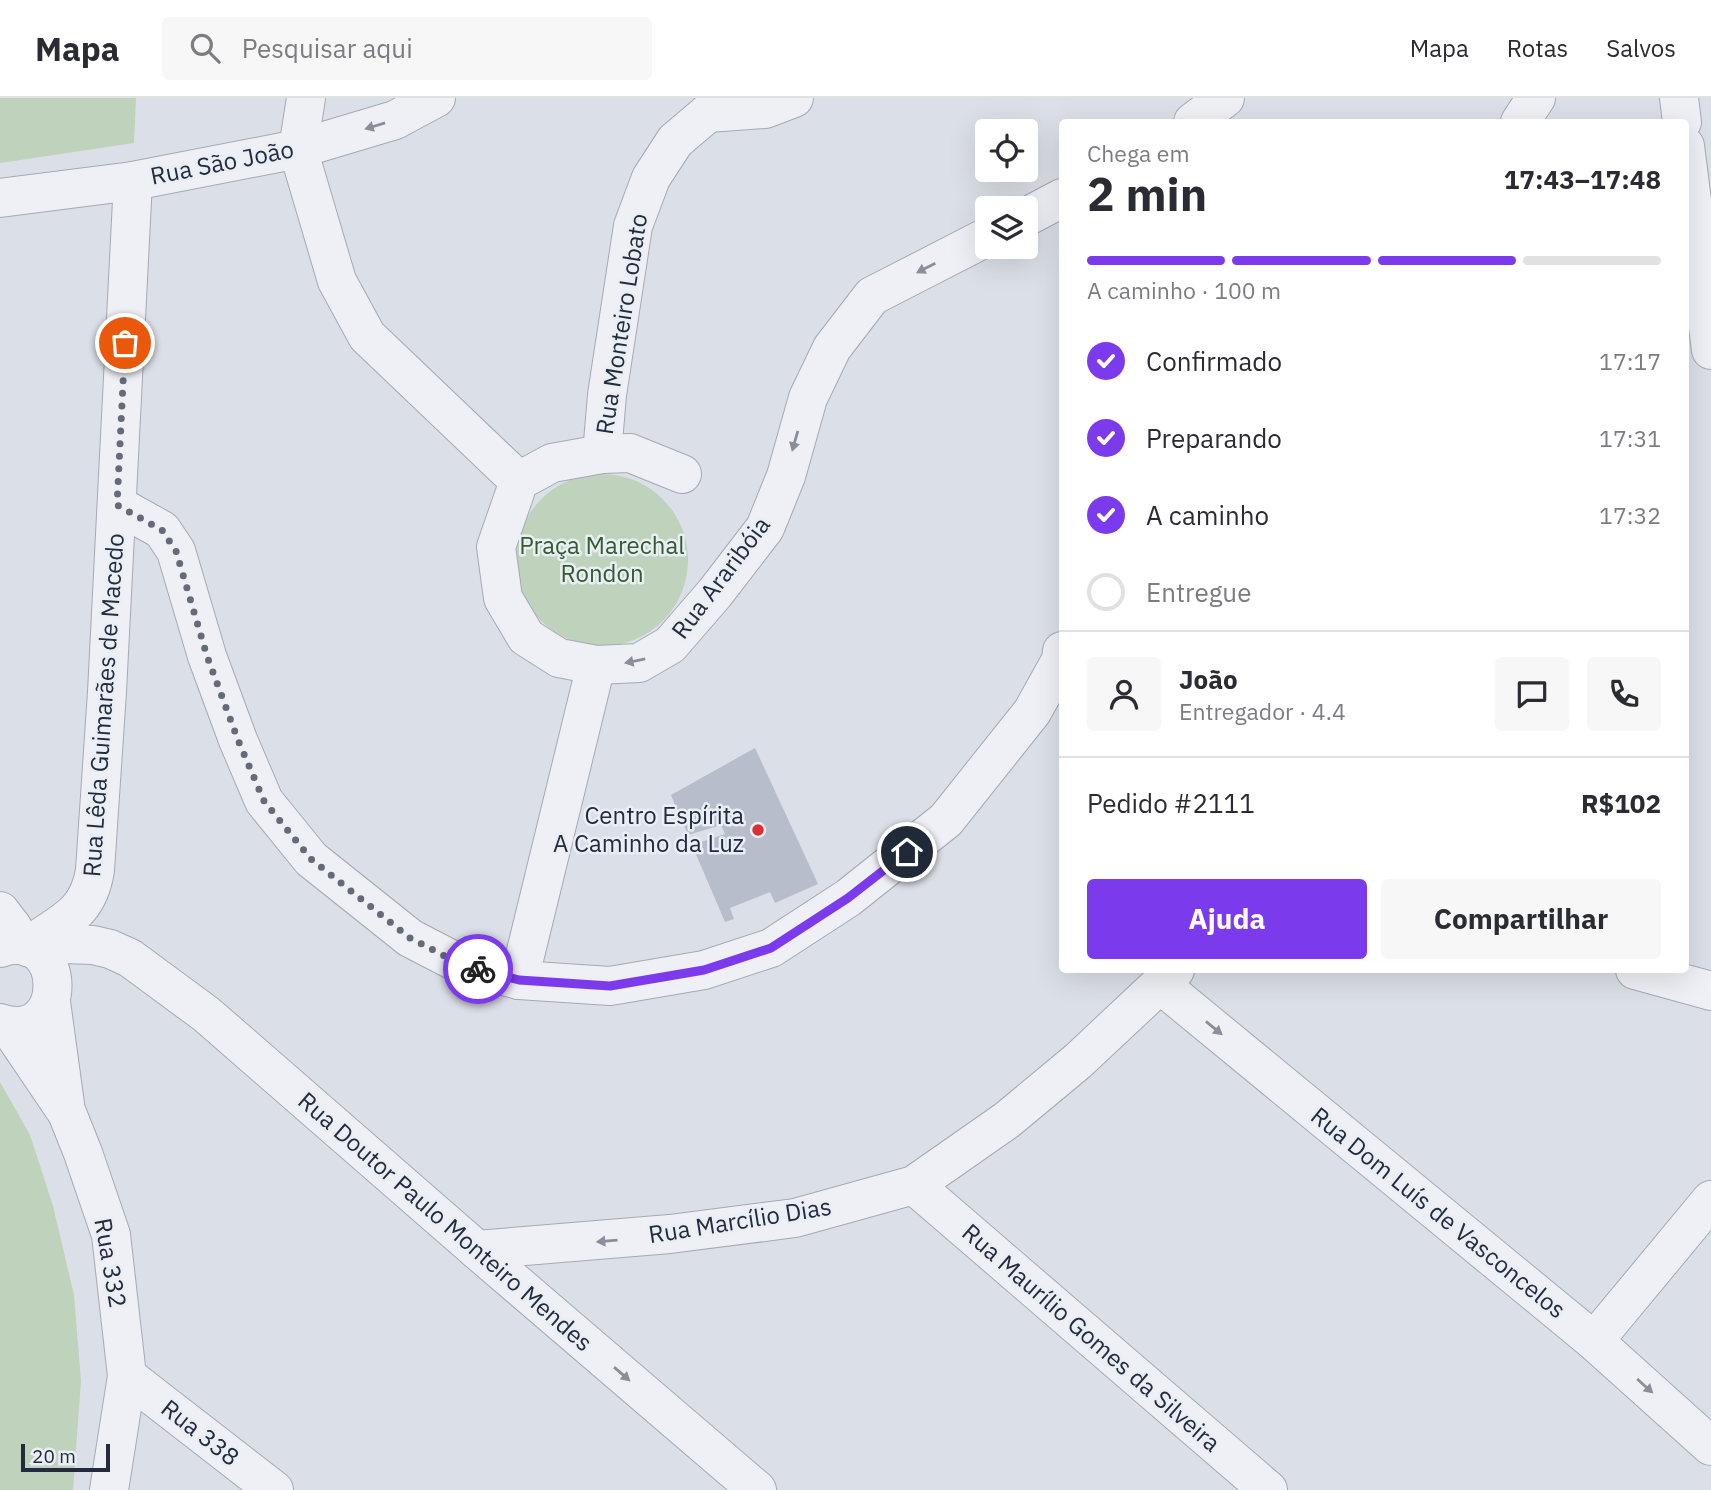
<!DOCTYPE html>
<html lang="pt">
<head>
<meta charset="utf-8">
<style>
  :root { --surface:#fff; --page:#f7f7f7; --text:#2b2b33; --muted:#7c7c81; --line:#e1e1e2; --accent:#7c3aed }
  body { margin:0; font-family:"IBM Plex Sans",sans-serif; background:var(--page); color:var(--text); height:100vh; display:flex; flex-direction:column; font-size:26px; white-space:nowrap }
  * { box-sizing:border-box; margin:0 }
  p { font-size:23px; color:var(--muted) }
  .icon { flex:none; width:38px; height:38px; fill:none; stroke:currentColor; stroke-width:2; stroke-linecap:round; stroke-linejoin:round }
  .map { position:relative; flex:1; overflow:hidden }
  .side { position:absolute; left:1059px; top:21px; width:630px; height:854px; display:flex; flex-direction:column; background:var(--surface); border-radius:7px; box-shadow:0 7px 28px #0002 }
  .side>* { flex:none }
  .tools { position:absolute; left:975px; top:21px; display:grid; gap:14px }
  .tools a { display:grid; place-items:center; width:63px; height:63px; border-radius:7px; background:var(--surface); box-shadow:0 7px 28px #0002; font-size:35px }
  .scale { position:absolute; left:21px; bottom:18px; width:89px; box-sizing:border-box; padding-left:7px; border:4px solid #242b3f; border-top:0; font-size:19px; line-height:24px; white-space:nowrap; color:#242b3f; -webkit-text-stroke:5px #eaeef5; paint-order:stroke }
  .pin { position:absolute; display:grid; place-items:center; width:60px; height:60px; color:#fff; margin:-30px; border:4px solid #fff; border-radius:50%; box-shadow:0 2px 7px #0007 }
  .courier { position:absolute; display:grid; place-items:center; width:70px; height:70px; margin:-35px; border:5px solid #7c3aed; border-radius:50%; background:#fff; color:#222; box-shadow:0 2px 9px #0007 }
  .summary em { font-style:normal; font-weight:700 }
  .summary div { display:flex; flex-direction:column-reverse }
  .summary { display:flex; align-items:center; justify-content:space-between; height:119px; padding:0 28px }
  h1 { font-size:46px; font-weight:700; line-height:52px }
  .bar { display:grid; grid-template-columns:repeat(4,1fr); gap:10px 7px; align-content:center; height:84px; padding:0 28px }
  .bar i { height:9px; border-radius:5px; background:var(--line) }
  .bar .current { background:var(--accent) }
  .bar p { grid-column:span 4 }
  .line { display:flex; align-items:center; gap:18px; padding:0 28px; border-top:2px solid var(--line) }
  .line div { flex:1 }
  .round { display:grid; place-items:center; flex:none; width:74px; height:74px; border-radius:7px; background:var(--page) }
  ol { padding:0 28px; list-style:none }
  li { display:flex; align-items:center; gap:21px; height:77px }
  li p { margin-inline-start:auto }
  li .icon { padding:7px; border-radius:50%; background:var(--accent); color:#fff; stroke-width:4 }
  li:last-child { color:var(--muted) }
  li i { width:38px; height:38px; border:4px solid var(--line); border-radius:50% }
  .action { display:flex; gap:14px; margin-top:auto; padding:14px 28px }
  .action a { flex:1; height:80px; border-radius:7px; background:var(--accent); color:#fff; font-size:28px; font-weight:700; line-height:80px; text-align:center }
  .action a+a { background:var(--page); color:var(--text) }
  header { display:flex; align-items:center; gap:42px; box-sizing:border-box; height:98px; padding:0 35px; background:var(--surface); border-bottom:2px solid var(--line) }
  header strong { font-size:33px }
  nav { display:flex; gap:38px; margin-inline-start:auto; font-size:24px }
  .search { width:490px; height:63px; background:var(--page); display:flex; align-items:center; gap:18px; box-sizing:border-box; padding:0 24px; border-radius:7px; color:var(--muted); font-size:26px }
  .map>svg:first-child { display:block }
</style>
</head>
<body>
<header>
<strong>Mapa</strong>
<div class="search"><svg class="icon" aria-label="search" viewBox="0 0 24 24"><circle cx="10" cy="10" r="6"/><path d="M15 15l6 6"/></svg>Pesquisar aqui</div>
<nav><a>Mapa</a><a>Rotas</a><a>Salvos</a></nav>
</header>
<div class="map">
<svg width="1711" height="1392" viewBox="0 0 1711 1392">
  <rect width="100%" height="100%" fill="#dbdfe7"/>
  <!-- green -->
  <g fill="#bfd2bb">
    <polygon points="0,0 136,0 134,45 0,65"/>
    <circle cx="602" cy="462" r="86"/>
    <polygon points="0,984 30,1037 53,1108 74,1197 81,1283 73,1392 0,1392"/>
  </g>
  <!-- building -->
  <polygon fill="#b8bdcb" points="755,650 818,786 775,805 770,794 730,810 734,821 725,824 692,747 725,736 721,727 688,737 671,697"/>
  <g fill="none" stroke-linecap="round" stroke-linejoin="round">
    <defs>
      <g id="minor">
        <polyline points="306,0 298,51 337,183 367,238 519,383"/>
        <polyline points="1679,0 1682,24"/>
        <polyline points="708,15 765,11 794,0"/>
        <polyline points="1193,24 1225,0"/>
        <polyline points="1520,24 1536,0"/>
        <polyline points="1685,48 1711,252"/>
        <polyline points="0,100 133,83 298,51 395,22 436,0"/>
        <polyline points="1026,119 1062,100"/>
        <polyline points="602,356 607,297 633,128 651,80 675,43 708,15"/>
        <polyline points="682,376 630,355 602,356 552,365 519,383 496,449 503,500 526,539 559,560 596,567 639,565 670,547 715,495 765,430 786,378 808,300 832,250 872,198 987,139"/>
        <polyline points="117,407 162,432 176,453 207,558 238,642 264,703 311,761 410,840 464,868 519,882 610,888 704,872 771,850 848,800 946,722 1032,614 1061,562 1062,553"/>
        <polyline points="0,813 13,830 18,847"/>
        <path d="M27 849C60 824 88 818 95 772L107 594 133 83"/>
        <path d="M0 850C69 826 71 948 0 925"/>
        <polyline points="30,850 63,846 93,847 110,851 130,860 206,916 477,1152 757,1392"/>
        <polyline points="1635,872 1711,893"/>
        <polyline points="519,882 596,567"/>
        <polyline points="1161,887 1594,1243 1711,1348"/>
        <polyline points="51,904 65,1006"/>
        <polyline points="8,928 67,1015 83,1055 111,1137 127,1278 109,1392"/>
        <polyline points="914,1087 1268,1392"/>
        <polyline points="477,1152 670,1136 795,1120 914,1087 1007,1022 1078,963 1175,872"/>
        <polyline points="1594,1243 1711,1102"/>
        <polyline points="127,1278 274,1392"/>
      </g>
    </defs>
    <!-- minor casing -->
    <use href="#minor" stroke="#a4a9b5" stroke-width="40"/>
    <!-- minor -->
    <use href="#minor" stroke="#eef0f5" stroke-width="38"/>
  </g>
  <!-- one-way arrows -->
  <defs><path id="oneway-solid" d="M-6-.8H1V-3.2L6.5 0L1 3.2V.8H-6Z" transform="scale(1.75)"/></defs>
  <g fill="#898e9a">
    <use href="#oneway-solid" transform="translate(375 28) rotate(163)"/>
    <use href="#oneway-solid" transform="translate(926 170) rotate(153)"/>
    <use href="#oneway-solid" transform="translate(795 343) rotate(106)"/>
    <use href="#oneway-solid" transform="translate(635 563) rotate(168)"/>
    <use href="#oneway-solid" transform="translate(1214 930) rotate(39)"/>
    <use href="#oneway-solid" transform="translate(607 1143) rotate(175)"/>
    <use href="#oneway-solid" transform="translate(622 1276) rotate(41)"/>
    <use href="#oneway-solid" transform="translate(1645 1288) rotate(42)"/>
  </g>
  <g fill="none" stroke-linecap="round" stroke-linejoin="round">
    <!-- done -->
    <polyline stroke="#646a7a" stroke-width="7" stroke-dasharray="0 12.6" points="125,245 117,407 162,432 176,453 207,558 238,642 264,703 311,761 410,840 464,868 478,871"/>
    <!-- route -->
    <polyline stroke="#7c3aed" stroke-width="9" points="478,871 519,882 610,888 704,872 771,850 848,800 907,754"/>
  </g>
  <!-- markers -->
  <circle fill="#dc3038" stroke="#eaeef5" stroke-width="2.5" cx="758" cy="732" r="7"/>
  <g text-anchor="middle" stroke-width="5" stroke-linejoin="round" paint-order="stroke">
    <!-- street labels -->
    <g font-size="24" fill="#242b3f" stroke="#eaeef5">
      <text transform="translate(222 65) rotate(-11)" y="8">Rua São João</text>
      <text transform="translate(622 226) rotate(-81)" y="8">Rua Monteiro Lobato</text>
      <text transform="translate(721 480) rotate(-53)" y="8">Rua Araribóia</text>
      <text transform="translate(104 607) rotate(-86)" y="8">Rua Lêda Guimarães de Macedo</text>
      <text transform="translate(1438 1115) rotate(39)" y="8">Rua Dom Luís de Vasconcelos</text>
      <text transform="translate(740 1123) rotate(-9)" y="8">Rua Marcílio Dias</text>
      <text transform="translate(445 1124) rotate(41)" y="8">Rua Doutor Paulo Monteiro Mendes</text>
      <text transform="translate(110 1165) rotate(80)" y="8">Rua 332</text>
      <text transform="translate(1091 1240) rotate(41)" y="8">Rua Maurílio Gomes da Silveira</text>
      <text transform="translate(200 1335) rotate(38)" y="8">Rua 338</text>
    </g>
    <!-- park labels -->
    <g font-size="24" fill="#335c2f" stroke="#eaeef5">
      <text x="602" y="456">Praça Marechal<tspan x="602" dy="28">Rondon</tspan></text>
    </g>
    <!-- poi labels -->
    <g font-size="24" fill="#242b3f" stroke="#eaeef5" text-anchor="end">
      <text x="744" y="726">Centro Espírita<tspan x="744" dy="28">A Caminho da Luz</tspan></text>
    </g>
  </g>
</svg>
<div class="tools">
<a><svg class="icon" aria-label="locate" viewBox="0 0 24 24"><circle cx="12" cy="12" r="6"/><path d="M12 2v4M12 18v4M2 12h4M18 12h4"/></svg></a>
<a><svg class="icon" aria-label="layers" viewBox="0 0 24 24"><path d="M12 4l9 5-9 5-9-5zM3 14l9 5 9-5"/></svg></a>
</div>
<div class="scale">20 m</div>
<div class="pin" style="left:125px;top:245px;background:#ea580c"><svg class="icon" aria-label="bag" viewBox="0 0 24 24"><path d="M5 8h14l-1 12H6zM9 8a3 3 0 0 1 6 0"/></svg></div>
<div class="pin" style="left:907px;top:754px;background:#1f2937"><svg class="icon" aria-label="home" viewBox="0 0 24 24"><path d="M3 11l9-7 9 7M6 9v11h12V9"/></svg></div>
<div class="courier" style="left:478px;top:871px"><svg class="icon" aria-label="bike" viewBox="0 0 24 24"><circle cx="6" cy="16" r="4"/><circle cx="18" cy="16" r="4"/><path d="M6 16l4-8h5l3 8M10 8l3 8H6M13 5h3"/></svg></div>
<section class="side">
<div class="summary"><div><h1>2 min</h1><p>Chega em</p></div><em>17:43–17:48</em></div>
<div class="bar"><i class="current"></i><i class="current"></i><i class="current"></i><i></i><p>A caminho · 100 m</p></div>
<ol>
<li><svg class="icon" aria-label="check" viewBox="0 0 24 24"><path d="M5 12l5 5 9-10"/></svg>Confirmado<p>17:17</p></li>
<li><svg class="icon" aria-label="check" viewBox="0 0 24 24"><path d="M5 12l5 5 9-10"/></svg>Preparando<p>17:31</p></li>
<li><svg class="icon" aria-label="check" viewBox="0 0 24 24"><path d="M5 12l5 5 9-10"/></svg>A caminho<p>17:32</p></li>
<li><i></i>Entregue</li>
</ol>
<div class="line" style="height:126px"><a class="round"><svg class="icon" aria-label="person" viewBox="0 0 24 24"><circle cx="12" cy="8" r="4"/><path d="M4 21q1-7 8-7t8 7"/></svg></a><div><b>João</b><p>Entregador · 4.4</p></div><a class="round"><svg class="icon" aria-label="chat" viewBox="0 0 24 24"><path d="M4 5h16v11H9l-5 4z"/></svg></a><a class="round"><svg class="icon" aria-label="phone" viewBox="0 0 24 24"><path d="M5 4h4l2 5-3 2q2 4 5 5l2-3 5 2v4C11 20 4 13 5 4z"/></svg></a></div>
<div class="line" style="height:91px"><div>Pedido #2111</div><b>R$102</b></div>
<div class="action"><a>Ajuda</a><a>Compartilhar</a></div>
</section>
</div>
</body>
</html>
